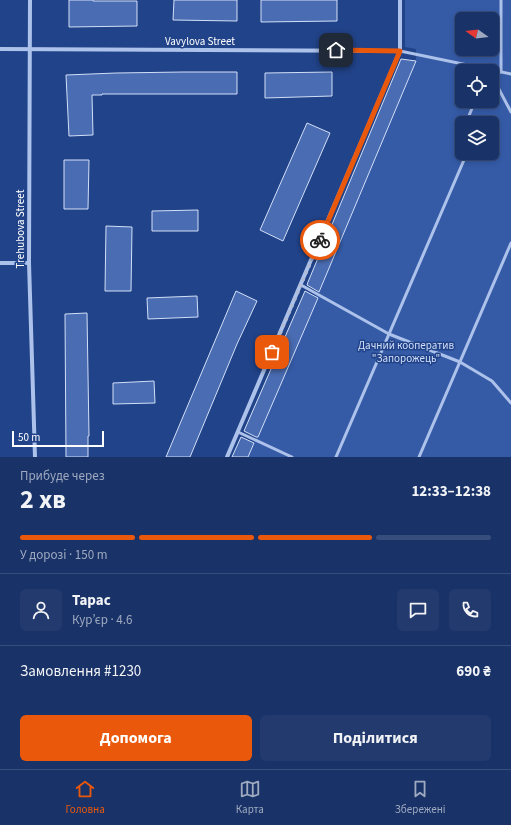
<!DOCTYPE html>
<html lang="uk">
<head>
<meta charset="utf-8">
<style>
  :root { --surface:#193267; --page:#223a6d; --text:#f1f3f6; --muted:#9faac0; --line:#374d7b; --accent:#ea580c }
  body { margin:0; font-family:"Source Sans 3",sans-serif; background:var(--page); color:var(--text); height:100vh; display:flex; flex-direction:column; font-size:15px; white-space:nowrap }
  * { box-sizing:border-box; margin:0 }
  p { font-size:13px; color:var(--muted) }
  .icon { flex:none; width:22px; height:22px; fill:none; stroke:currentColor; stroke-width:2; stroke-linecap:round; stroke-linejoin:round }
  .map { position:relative; height:457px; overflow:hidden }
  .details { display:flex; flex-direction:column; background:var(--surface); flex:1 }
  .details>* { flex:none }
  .needle { width:26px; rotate:284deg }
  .buttons { position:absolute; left:455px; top:12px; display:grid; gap:8px }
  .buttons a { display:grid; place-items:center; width:44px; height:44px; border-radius:6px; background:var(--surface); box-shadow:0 2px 6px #0003,0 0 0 1px var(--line); font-size:20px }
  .scale { position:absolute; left:12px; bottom:10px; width:92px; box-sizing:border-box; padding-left:4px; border:2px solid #fff; border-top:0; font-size:11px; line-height:14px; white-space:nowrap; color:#fff; -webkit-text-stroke:3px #214389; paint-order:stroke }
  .pin { position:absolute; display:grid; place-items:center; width:34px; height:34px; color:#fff; margin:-17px; border-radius:8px; box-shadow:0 2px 6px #0006 }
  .courier { position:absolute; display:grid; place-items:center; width:40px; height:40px; margin:-20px; border:3px solid #ea580c; border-radius:50%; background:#fff; color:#222; box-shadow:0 1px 5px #0007 }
  .overview em { font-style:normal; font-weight:700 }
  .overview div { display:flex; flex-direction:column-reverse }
  .overview { display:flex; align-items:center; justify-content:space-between; height:68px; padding:0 20px }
  h1 { font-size:26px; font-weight:700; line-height:30px }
  .bar { display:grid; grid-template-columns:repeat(4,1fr); gap:6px 4px; align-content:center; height:48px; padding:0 20px }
  .bar i { height:5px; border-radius:3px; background:var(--line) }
  .bar .on { background:var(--accent) }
  .bar p { grid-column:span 4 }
  .line { display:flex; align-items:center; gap:10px; padding:0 20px; border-top:1px solid var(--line) }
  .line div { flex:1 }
  .round { display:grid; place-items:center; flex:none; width:42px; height:42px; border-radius:6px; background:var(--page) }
  .cta { display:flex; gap:8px; margin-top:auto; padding:8px 20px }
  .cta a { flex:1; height:46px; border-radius:6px; background:var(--accent); color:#fff; font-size:16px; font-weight:700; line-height:46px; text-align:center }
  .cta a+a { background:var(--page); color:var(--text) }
  .tab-bar { display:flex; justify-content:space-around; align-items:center; height:56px; border-top:1px solid var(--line); background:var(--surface); font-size:11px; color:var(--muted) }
  .tab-bar a { display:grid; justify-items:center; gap:2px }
  .tab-bar .on { color:var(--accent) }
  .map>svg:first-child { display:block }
</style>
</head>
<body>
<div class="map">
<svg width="511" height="457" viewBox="0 0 511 457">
  <rect width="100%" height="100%" fill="#214389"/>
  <!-- green -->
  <path fill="#355ba7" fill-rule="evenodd" d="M405 0H511V457H248L416 61V49L405 47ZM462 19H492V49H462ZM462 71H492V101H462ZM462 123H492V153H462Z"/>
  <!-- building -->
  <g fill="#4a6cb2" stroke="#d2dff8">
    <polygon points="69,0 93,0 93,1 137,1 137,26 69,27"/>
    <polygon points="174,0 237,0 237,21 173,20"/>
    <polygon points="261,0 337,0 337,21 261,22"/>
    <polygon points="401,59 416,61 319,292 307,285 308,282"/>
    <polygon points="183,72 237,72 237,94 102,94 102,95 92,95 93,135 69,136 66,75 116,73"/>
    <polygon points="332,72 332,96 265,98 265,73"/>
    <polygon points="307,123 330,133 283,241 260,230"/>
    <polygon points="64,160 89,160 88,209 64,209"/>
    <polygon points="198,210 198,231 152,231 152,211"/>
    <polygon points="106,226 132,227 131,291 105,291"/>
    <polygon points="236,291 257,301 237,344 190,457 166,457"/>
    <polygon points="305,291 318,298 258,437 256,437 244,431"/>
    <polygon points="197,296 198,317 148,319 147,298"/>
    <polygon points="87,313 89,436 88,436 88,457 66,457 65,314"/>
    <polygon points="154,381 155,403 113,404 113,383"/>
    <polygon points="241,437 254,443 248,457 232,457"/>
  </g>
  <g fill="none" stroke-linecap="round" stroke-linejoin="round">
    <!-- service -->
    <g stroke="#adc2eb" stroke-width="3">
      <polyline points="400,51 511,74"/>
      <polyline points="501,72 501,0"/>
      <polyline points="492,76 511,112"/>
      <polyline points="466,123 475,101"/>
      <polyline points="301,285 389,334 460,362 492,381 511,403"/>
      <polyline points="238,432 292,457"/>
      <polyline points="336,457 467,153"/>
      <polyline points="419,457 511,243"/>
    </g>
    <!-- minor -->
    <g stroke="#adc2eb" stroke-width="4">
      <polyline points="30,0 29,263 35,457"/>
      <polyline points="0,49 400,51"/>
      <polyline points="0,263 29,263"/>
      <polyline points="227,457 400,51 400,0"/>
    </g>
  </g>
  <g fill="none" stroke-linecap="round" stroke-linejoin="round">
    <!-- done -->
    <polyline stroke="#b1bdd6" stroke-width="4" stroke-dasharray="0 7.2" points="272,352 320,240"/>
    <!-- route -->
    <polyline stroke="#ea580c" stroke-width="5" points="320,240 400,51 336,50"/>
  </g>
  <g text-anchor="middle" stroke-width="3" stroke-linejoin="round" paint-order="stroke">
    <!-- street labels -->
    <g font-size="11" fill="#fff" stroke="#214389">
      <text x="200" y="45">Vavylova Street</text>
      <text transform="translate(20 229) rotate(-90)" y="4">Trehubova Street</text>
    </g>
    <!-- park labels -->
    <g font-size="11" fill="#d2dff8" stroke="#214389">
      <text x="406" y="349">Дачний кооператив<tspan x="406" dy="13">"Запорожець"</tspan></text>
    </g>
  </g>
</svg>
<div class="buttons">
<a><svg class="needle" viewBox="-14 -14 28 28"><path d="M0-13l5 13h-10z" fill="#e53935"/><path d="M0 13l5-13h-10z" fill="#9faac0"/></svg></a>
<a><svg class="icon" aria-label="locate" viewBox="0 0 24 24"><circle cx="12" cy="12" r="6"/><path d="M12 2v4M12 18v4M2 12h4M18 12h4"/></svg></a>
<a><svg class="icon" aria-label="layers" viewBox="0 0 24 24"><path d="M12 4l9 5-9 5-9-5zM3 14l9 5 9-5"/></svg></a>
</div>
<div class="scale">50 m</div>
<div class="pin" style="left:272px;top:352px;background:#ea580c"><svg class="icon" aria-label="bag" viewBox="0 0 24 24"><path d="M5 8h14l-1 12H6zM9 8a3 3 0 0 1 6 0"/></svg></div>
<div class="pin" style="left:336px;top:50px;background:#1f2937"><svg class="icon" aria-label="home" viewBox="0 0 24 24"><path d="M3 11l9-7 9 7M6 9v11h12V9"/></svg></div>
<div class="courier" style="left:320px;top:240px"><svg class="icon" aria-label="bike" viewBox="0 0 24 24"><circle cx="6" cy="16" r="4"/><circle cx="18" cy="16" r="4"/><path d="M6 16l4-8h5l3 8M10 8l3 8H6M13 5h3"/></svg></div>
</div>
<section class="details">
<div class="overview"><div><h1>2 хв</h1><p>Прибуде через</p></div><em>12:33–12:38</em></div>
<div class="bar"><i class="on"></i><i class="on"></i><i class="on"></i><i></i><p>У дорозі · 150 m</p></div>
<div class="line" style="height:72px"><a class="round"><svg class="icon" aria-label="person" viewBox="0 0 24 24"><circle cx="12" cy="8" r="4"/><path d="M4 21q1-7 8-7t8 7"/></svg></a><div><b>Тарас</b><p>Кур’єр · 4.6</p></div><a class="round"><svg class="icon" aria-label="chat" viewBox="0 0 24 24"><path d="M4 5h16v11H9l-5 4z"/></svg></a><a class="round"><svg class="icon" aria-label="phone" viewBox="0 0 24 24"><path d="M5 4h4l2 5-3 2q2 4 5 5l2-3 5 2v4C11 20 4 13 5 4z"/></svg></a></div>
<div class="line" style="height:52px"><div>Замовлення #1230</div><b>690 ₴</b></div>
<div class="cta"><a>Допомога</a><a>Поділитися</a></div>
</section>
<nav class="tab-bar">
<a class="on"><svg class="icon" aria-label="home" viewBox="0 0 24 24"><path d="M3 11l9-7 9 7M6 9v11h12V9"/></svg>Головна</a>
<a><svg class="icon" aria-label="map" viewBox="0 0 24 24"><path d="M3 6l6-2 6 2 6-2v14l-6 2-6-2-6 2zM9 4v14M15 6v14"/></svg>Карта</a>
<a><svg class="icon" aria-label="saved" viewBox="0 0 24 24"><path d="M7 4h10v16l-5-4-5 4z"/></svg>Збережені</a>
</nav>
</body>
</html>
